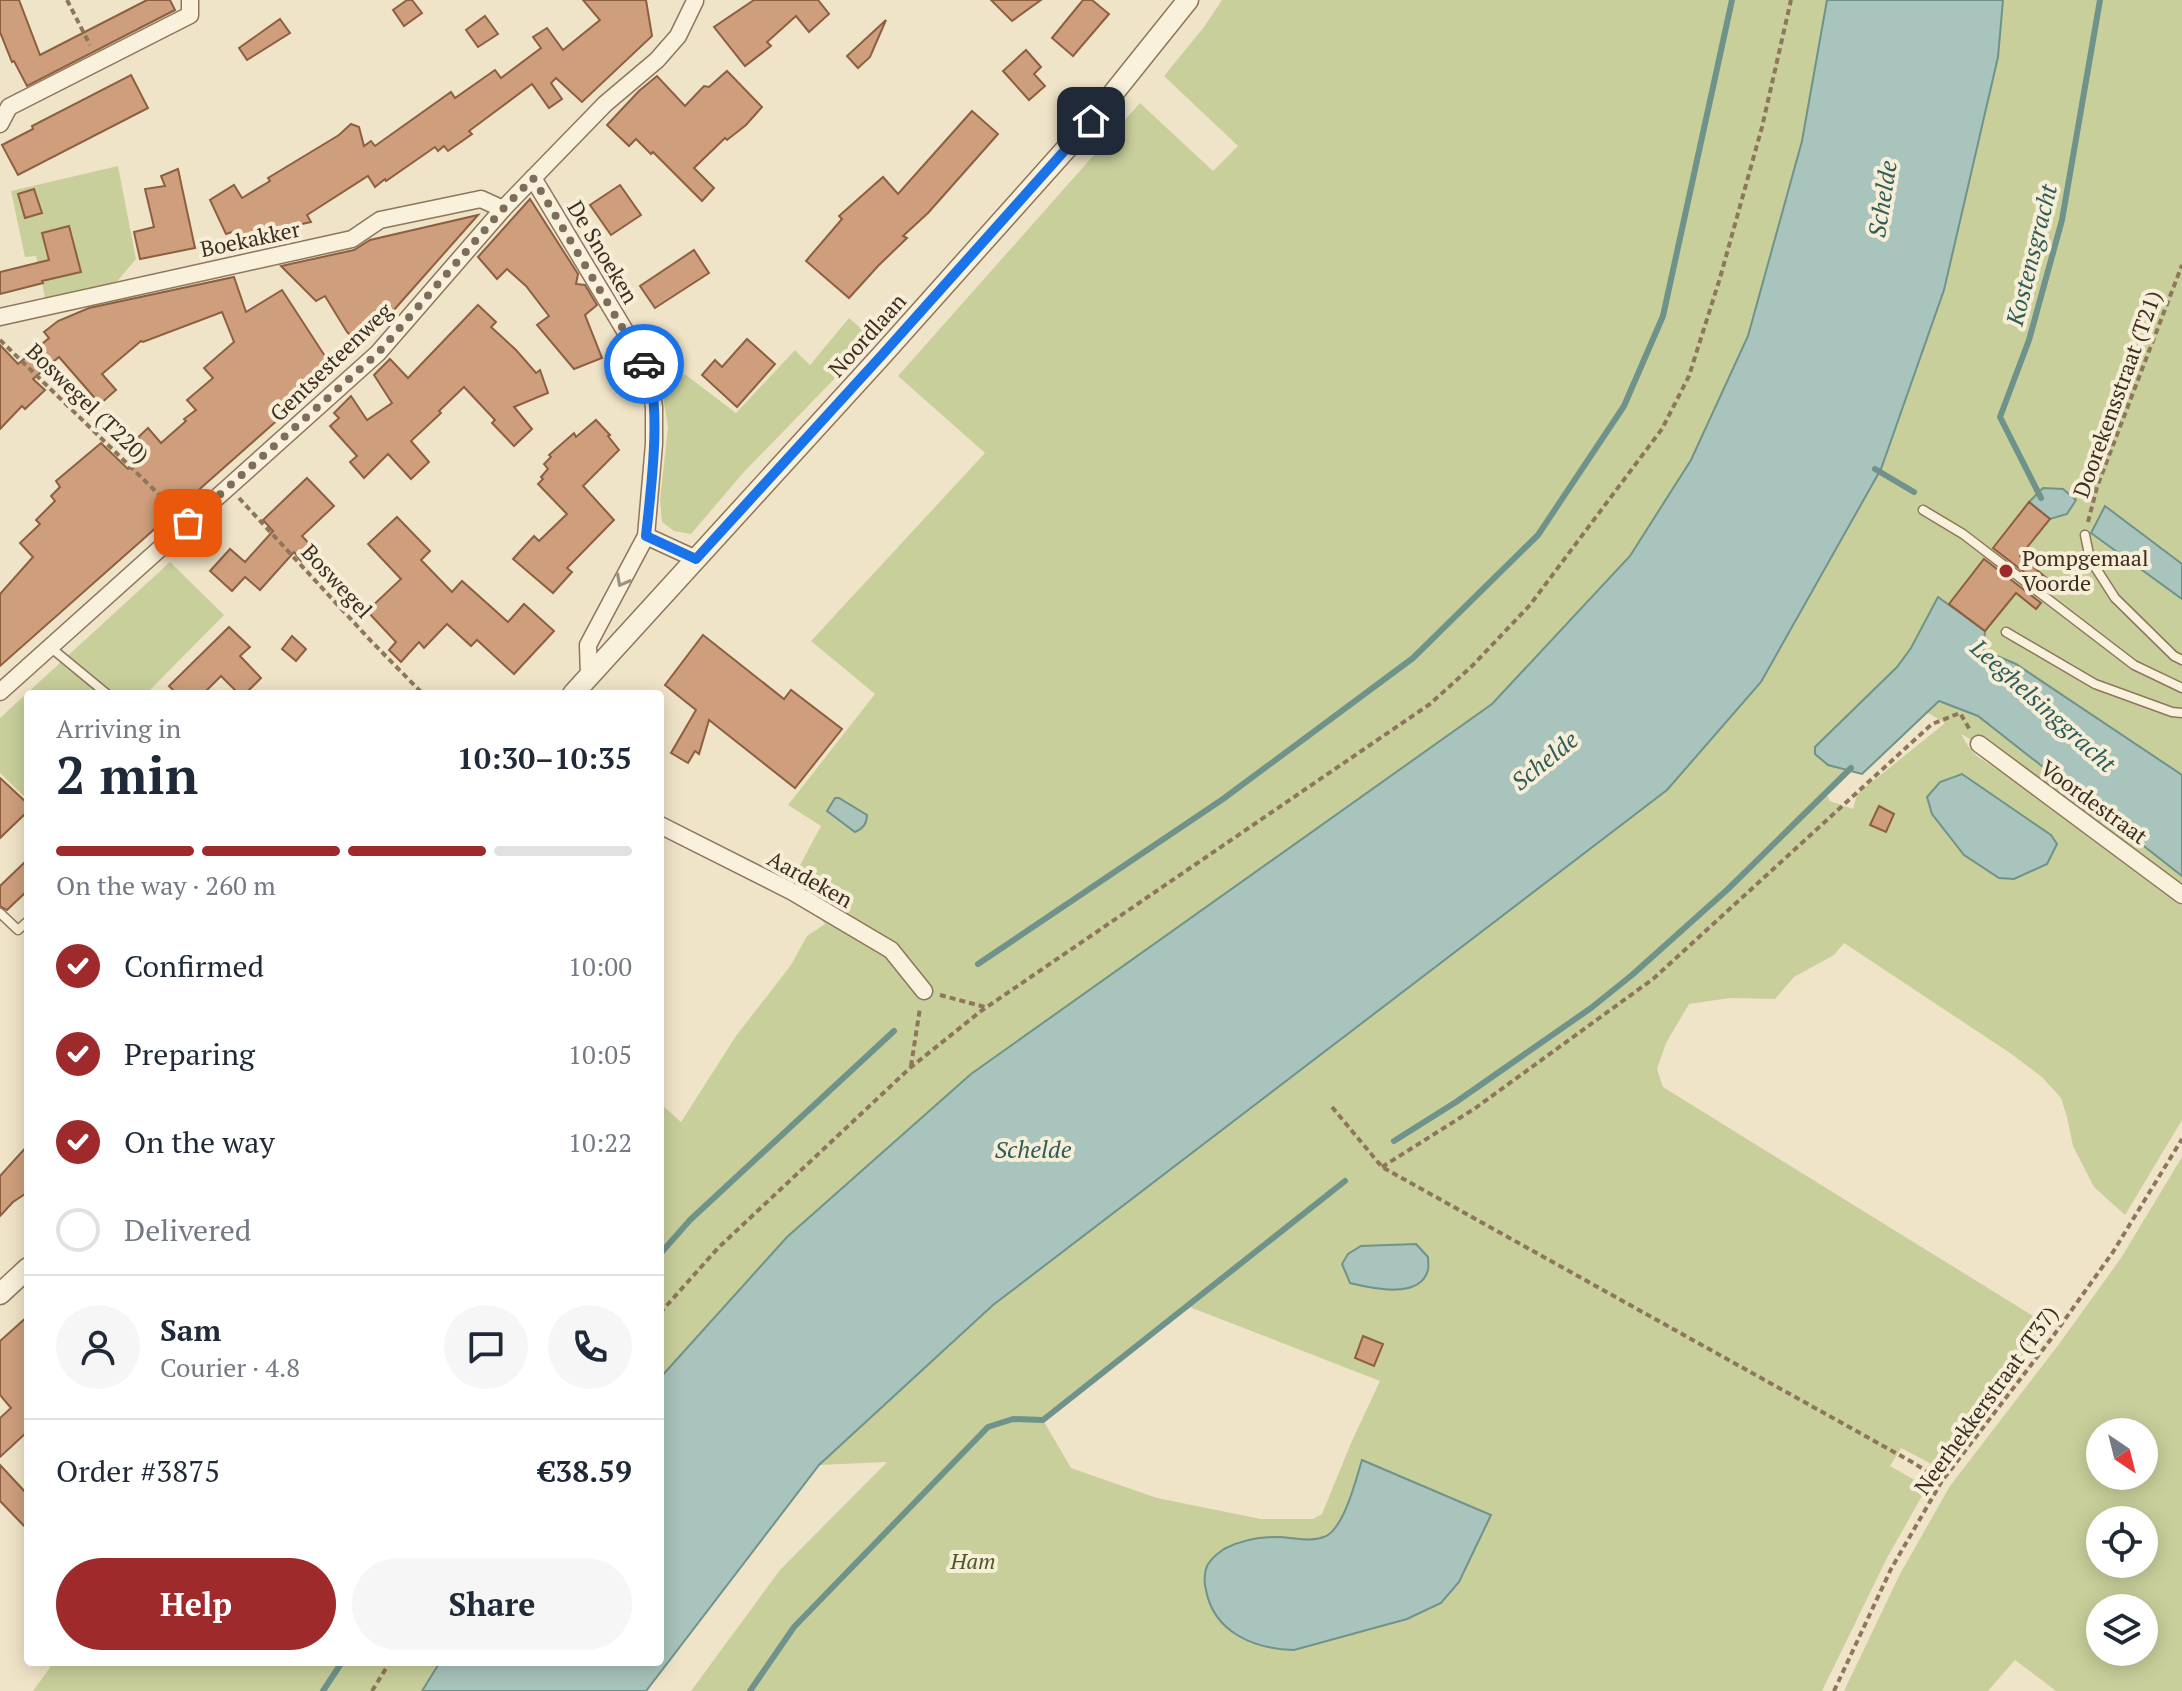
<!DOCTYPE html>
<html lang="en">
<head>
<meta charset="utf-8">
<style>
  :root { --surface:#fff; --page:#f6f6f7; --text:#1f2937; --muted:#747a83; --line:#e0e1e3; --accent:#9e2a2b }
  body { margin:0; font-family:"PT Serif",serif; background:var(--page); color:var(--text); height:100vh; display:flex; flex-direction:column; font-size:30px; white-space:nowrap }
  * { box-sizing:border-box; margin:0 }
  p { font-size:26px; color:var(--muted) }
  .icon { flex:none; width:44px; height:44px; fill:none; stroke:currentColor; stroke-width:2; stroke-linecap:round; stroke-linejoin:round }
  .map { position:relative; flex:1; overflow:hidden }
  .panel { position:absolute; left:24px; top:690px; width:640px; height:976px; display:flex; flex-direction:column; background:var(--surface); border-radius:8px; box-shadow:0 4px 20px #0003 }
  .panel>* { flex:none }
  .needle { width:52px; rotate:145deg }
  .tools { position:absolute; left:2086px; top:1418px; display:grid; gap:16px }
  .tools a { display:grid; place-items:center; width:72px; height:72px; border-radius:50%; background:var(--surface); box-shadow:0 4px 20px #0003; font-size:40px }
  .pin { position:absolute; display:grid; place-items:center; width:68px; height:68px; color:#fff; margin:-34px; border-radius:16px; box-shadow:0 4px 12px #0006 }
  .courier { position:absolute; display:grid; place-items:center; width:80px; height:80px; margin:-40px; border:6px solid #1a73e8; border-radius:50%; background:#fff; color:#222; box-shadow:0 2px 10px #0007 }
  .head em { font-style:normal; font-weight:800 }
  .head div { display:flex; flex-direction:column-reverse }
  .head { display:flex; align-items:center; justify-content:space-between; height:136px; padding:0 32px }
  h1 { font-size:52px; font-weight:800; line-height:60px }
  .bar { display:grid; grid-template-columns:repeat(4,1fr); gap:12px 8px; align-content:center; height:96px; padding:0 32px }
  .bar i { height:10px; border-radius:6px; background:var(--line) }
  .bar .current { background:var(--accent) }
  .bar p { grid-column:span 4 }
  .line { display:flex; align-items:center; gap:20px; padding:0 32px; border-top:2px solid var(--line) }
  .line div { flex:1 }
  .round { display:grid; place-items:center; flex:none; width:84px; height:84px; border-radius:42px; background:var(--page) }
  ol { padding:0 32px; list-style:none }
  li { display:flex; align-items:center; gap:24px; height:88px }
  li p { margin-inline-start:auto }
  li .icon { padding:8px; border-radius:50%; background:var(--accent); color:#fff; stroke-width:4 }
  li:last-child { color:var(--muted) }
  li i { width:44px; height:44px; border:4px solid var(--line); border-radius:50% }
  .cta { display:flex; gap:16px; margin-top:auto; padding:16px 32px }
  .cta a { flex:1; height:92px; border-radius:48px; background:var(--accent); color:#fff; font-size:32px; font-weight:800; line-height:92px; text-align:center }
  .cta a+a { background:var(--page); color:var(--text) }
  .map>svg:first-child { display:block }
</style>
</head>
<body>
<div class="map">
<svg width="2182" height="1691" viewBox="0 0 2182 1691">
  <rect width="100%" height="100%" fill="#f0e4c8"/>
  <!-- green -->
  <g fill="#c9cf9b" fill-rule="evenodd">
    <polygon points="1222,0 1827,0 1802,141 1748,336 1691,460 1630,556 1492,704 971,1074 787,1237 660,1378 660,1103 681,1122 736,1036 791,965 807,936 825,924 791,882 821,826 788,805 875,694 811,641 985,453 898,376 1140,103 1213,171 1238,146 1164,76 1204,27"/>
    <path d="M2003 0H2182V895L1979 744 1961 734 1968 746 1977 756 2099 839 2182 905V1120L2125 1215 2094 1187 2073 1146 2067 1117 2061 1098 2042 1077 2010 1053 1844 943 1834 955 1794 977 1775 999 1730 998 1689 1004 1666 1043 1657 1069 1663 1087 2046 1324 1939 1468 1901 1448 1890 1466 1927 1487 1887 1558 1822 1691H691L780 1570 887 1462 819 1465 993 1304 1667 790 1761 682 1998 57ZM1879 684 1945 723 1857 794 1853 809 1830 801 1826 794 1848 772 1827 765ZM1932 814 2051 835 1940 823ZM1187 1306 1380 1381 1351 1443 1322 1514 1313 1519H1261L1157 1498 1071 1468 1043 1420ZM1362 1460 1491 1515 1475 1546 1441 1603 1407 1619 1294 1650 1237 1542C1252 1539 1266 1537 1281 1537 1289 1538 1298 1540 1306 1540 1345 1539 1352 1491 1362 1460Z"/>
    <polygon points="118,166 136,259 113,286 46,302 36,256 25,257 11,191"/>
    <polygon points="849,318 873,339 743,473 691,534 674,531 662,522 660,500 668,427 659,372 686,375 736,413 795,350 810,365"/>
    <polygon points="170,562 224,615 146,694 28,694 28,800 0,773 0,718"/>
    <path d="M2182 1157V1691H2056L2015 1660 1988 1691H1844L1900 1574 1950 1486 2059 1344 2121 1258ZM2100 1432H2144V1476H2100ZM2100 1520H2144V1564H2100ZM2100 1608H2144V1652H2100Z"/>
    <polygon points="54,1662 440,1662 422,1691 33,1691"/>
  </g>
  <!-- water -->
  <g fill="#a9c4bc" stroke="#6f938a" stroke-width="2">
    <polygon points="1827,0 2003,0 1998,57 1944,290 1881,469 1761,682 1667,790 993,1305 819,1465 646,1691 422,1691 440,1662 660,1662 660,1378 787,1237 971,1074 1492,704 1630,556 1691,460 1748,336 1802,141"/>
    <polygon points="2043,488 2063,489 2076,500 2067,514 2050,519 2029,502"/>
    <polygon points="2105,506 2182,564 2182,599 2091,533"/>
    <polygon points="1938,597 1985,631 1983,650 2016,664 2182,775 2182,876 1978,716 1939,701 1862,774 1828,765 1815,754 1815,747 1897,667 1911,648"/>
    <polygon points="1962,774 2051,835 2057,844 2047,864 2014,879 1999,878 1964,855 1932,814 1927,797 1940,782"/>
    <path d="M835 798H839L867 815C867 823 863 829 855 832L827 811Z"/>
    <path d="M1416 1244 1428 1257C1428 1261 1429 1266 1428 1270 1420 1300 1371 1288 1350 1283L1342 1264 1348 1254 1361 1246Z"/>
    <path d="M1362 1460 1491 1515 1459 1582 1441 1603 1407 1619 1294 1650C1255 1649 1214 1633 1206 1590 1204 1583 1204 1573 1207 1566 1210 1560 1218 1553 1224 1549 1241 1540 1258 1537 1277 1537 1293 1537 1311 1543 1326 1536 1345 1526 1356 1479 1362 1460Z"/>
  </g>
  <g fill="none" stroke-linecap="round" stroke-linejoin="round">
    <!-- stream -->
    <g stroke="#6f938a" stroke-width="6">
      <polyline points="1875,469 1914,492"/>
      <polyline points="2041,498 2000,417 2029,340 2062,220 2100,0"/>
      <polyline points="978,964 1223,799 1413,658 1538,535 1624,406 1663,316 1732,0"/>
      <polyline points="1394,1141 1456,1102 1591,1008 1632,975 1728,889 1851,768"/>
      <polyline points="660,1254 690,1220 894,1031"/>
      <polyline points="323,1691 342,1662"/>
      <polyline points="750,1691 794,1627 988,1427 1013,1419 1043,1420 1345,1181"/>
    </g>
  </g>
  <!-- building -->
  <g fill="#cf9f7d" stroke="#8d5f41" stroke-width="2">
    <polygon points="0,0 19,0 40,55 147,0 170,0 175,10 27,86 14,61 12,62 0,32"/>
    <polygon points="407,0 412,0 422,13 404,26 393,10"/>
    <polygon points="583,0 646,0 652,36 582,102 556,78 551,83 562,99 549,108 532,84 469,131 472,134 448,151 444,146 438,151 435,147 386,181 385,179 375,187 368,176 307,215 311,222 238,238 235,231 226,234 210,200 234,185 242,198 270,181 268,178 339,135 351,124 359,127 364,146 371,141 375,146 451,92 455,98 495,70 501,78 541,48 533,37 547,28 563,50 600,20"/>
    <polygon points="754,0 818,0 829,14 809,32 796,16 767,42 771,46 745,66 714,27"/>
    <polygon points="991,0 1041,0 1012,21"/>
    <polygon points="1083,0 1092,0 1109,14 1073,56 1052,38"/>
    <polygon points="485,16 498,34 478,47 466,30"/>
    <polygon points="280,19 290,33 247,60 239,48"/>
    <polygon points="886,20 870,57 858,68 847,56"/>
    <polygon points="1026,50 1041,67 1034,74 1045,86 1029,100 1003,71"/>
    <polygon points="727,71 762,107 746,125 727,140 725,138 694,168 714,188 702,201 653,152 651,154 636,139 629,146 607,125 639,91 657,76 685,106 704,86 709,87"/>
    <polygon points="131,75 148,108 18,175 2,145 33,129 32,126"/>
    <polygon points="972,111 998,134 928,213 903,236 907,238 878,266 849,298 806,261 842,219 839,216 883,177 898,194"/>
    <polygon points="178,169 195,248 140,259 134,232 154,227 145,189 165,186 161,176"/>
    <polygon points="620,185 641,215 611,235 590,205"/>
    <polygon points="34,189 42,213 25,218 18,194"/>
    <polygon points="530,199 578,274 576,284 585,285 597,305 585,315 602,358 574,369 537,325 549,316 526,286 507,269 497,279 478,257"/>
    <polygon points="478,215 393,311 360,345 347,332 325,296 316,301 281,266 354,250 370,240"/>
    <polygon points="69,226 81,272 42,281 43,283 0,294 0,272 49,260 42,233"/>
    <polygon points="694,250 709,273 655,308 640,286"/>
    <polygon points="234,277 246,312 282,290 334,370 0,666 0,594 33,557 20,543 40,524 36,520 55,501 51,496 60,487 56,481 101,443 128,469 144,455 133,442 148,428 161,443 186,421 184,419 196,410 187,400 213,378 204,368 234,342 222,312 143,342 141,341 102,374 116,390 100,404 59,357 33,379 45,390 25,409 22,406 0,429 0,345 18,364 49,338 44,332 58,321 89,308"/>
    <polygon points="478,305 496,322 491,327 516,350 536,373 540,370 548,393 514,407 532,429 514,446 492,423 495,420 464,387 439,411 441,413 411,441 429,462 411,479 388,454 364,478 350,462 357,456 330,426 339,418 334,413 351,396 367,420 392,403 374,375 390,359 408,378"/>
    <polygon points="747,339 775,364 737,407 702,375 715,360 722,367"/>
    <polygon points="596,420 610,435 608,436 619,450 583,486 614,520 567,568 572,572 553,593 513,559 534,536 539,541 567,514 538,484 543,479 541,477 548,469 544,464 551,457 549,455 574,433 576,437"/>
    <polygon points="307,478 334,506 302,536 314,549 301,561 294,552 260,590 245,577 232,591 210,571 230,549 245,562 273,531 263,520"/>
    <polygon points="2029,502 2050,519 2020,556 2055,585 2050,592 1993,548"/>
    <polygon points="397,517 430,551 421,560 452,592 462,581 508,622 524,604 554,631 514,674 477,640 471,646 447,624 424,648 419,642 401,662 389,650 396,642 367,611 401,579 368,544"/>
    <polygon points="1984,559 2041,603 2036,609 2016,593 1985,631 1949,604"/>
    <polygon points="229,627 250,647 240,656 261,678 245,694 239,694 221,676 203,694 177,694 169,686"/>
    <polygon points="703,635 784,699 791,690 842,729 795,788 709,720 699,754 695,751 688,763 671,753 696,710 665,685"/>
    <polygon points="292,636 306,649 296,661 282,649"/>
    <polygon points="0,778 28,804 28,811 0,838"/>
    <polygon points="1879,806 1894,814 1886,832 1870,825"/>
    <polygon points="28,859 28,890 7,910 0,906 0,886"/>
    <polygon points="28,1145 28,1192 13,1202 0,1216 0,1176"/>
    <polygon points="28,1316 28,1431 0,1457 0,1418 11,1408 0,1395 0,1341"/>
    <polygon points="1363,1336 1383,1344 1374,1366 1355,1358"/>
    <polygon points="0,1465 28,1495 28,1530 0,1501"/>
  </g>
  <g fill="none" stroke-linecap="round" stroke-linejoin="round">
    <defs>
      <g id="service">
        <polyline points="1923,510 1963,534 2134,665 2182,688"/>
        <polyline points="2085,535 2090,559 2115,598 2174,656 2182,660"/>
        <polyline points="2006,632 2095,684 2172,712 2182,713"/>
        <polyline points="50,647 107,694"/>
        <polyline points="0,913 18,930 28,921"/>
      </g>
      <g id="minor">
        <polyline points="0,124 9,107 190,15 190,0"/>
        <polyline points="533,178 648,369 654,407 654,444 646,536 588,645 589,677"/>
        <polyline points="0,317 352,239 380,220 481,199 503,209"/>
        <polyline points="646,536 696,559"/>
        <polyline points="0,692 378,353 503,209 605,104 657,60 678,36 695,1"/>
        <polyline points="1979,744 2182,895"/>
        <polyline points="660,825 793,892 891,950 924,991"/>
      </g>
      <g id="tertiary">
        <polyline points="573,694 882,355 1091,121 1188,0"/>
        <polyline points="0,1294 28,1268"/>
      </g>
    </defs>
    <!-- service casing -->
    <use href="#service" stroke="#8d765c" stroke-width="11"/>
    <!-- minor casing -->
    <use href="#minor" stroke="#8d765c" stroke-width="19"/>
    <!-- tertiary casing -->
    <use href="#tertiary" stroke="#8d765c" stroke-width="23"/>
    <!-- path -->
    <g stroke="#8d765c" stroke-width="4" stroke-dasharray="6 4" stroke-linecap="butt">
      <polyline points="67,0 90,45"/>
      <polyline points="0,340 176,511"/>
      <polyline points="239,498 371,641 423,694"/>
      <polyline points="2088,522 2097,487 2182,265"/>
      <polyline points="940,995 985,1007"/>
      <polyline points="911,1066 920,1008"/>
      <polyline points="1332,1107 1382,1167 1912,1462 1942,1481"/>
      <polyline points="1382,1167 1474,1109 1653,979 1932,724 1960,713 1970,730"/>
      <polyline points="660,1313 718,1248 910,1068 981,1011 1430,704 1472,666 1530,605 1662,429 1689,376 1720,278 1762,127 1791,0"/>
      <polyline points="372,1691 390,1662"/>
      <polyline points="1834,1691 1891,1569 1942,1481 2051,1339 2113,1252 2182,1139"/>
    </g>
    <!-- service -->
    <use href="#service" stroke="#faf1dc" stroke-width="8"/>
    <!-- minor -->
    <use href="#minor" stroke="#faf1dc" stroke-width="16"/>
    <!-- tertiary -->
    <use href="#tertiary" stroke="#faf1dc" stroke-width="20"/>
  </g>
  <!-- one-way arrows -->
  <defs><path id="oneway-chevron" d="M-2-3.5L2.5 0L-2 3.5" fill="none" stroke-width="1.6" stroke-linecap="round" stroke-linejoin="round" transform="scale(2)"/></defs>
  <use stroke="#9c907e" href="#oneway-chevron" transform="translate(622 581) rotate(118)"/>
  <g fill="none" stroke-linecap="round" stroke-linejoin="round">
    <!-- done -->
    <polyline stroke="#7c6e5b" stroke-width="8" stroke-dasharray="0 14.4" points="188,523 378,353 503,209 533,178 644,364"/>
    <!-- route -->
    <path stroke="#1a73e8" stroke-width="10" d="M644 364C664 397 650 496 646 536L696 559 882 355 1091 121"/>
  </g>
  <!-- markers -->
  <circle fill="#9e2a2b" stroke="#f7eed8" stroke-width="3" cx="2006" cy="571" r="8"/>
  <g text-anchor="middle" stroke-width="8" stroke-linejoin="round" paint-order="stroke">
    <!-- street labels -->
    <g font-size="22" fill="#3d2e20" stroke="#f7eed8">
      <text transform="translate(250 239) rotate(-12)" y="8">Boekakker</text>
      <text transform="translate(603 252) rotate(59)" y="8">De Snoeken</text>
      <text transform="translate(867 335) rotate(-48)" y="8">Noordlaan</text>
      <text transform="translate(331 362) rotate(-44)" y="8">Gentsesteenweg</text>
      <text transform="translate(2117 394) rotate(-70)" y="8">Doorekensstraat (T21)</text>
      <text transform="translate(88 403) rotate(44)" y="8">Boswegel (T220)</text>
      <text transform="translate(337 581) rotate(47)" y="8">Boswegel</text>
      <text transform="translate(2094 802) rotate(36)" y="8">Voordestraat</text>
      <text transform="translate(810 879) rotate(29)" y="8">Aardeken</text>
      <text transform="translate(1986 1400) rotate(-54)" y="8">Neerhekkerstraat (T37)</text>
    </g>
    <!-- poi labels -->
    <g font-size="22" fill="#3d2e20" stroke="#f7eed8" text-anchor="start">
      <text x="2022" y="566">Pompgemaal<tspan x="2022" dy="25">Voorde</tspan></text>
    </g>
    <!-- park labels -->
    <g font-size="22" font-style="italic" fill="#4d5a26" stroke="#f7eed8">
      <text x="973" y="1569">Ham</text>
    </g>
    <!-- water labels -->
    <g font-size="24" font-style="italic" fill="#2f5d5a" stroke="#f7eed8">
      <text transform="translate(1883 199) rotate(-81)" y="8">Schelde</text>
      <text transform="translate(2032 255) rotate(-76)" y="8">Kostensgracht</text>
      <text transform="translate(2043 706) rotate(42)" y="8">Leeghelsinggracht</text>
      <text transform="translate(1545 761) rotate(-39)" y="8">Schelde</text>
      <text x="1033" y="1158">Schelde</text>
    </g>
  </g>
</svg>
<div class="tools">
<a><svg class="needle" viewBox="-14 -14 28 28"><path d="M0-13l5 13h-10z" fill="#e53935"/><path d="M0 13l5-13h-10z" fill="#747a83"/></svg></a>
<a><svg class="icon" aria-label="locate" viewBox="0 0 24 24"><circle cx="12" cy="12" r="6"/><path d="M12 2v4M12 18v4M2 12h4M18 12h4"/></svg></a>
<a><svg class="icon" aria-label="layers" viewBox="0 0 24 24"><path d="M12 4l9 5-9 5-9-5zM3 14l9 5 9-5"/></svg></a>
</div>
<div class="pin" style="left:188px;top:523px;background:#ea580c"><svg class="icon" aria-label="bag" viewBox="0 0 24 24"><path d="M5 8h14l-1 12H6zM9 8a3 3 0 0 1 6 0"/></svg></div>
<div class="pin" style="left:1091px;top:121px;background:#1f2937"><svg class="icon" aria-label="home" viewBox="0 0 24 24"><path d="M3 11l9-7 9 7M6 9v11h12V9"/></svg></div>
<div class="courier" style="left:644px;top:364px"><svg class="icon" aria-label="car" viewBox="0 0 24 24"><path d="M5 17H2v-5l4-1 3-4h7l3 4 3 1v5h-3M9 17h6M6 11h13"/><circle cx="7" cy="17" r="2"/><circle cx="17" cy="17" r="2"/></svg></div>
<section class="panel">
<div class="head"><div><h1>2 min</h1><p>Arriving in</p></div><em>10:30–10:35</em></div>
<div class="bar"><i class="current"></i><i class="current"></i><i class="current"></i><i></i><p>On the way · 260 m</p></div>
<ol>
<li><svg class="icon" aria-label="check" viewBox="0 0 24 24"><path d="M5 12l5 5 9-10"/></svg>Confirmed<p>10:00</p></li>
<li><svg class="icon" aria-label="check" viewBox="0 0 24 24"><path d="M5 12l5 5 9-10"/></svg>Preparing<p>10:05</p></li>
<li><svg class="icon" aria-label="check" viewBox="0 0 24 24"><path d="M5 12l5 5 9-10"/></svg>On the way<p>10:22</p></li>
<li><i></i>Delivered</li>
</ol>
<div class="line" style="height:144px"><a class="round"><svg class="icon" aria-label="person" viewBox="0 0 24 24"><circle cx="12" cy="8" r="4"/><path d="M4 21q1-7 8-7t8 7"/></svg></a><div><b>Sam</b><p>Courier · 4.8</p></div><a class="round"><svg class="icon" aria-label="chat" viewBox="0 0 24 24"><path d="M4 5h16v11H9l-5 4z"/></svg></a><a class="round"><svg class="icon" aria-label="phone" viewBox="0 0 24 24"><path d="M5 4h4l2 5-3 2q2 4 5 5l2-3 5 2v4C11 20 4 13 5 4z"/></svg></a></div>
<div class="line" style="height:104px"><div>Order #3875</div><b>€38.59</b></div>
<div class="cta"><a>Help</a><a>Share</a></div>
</section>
</div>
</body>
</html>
